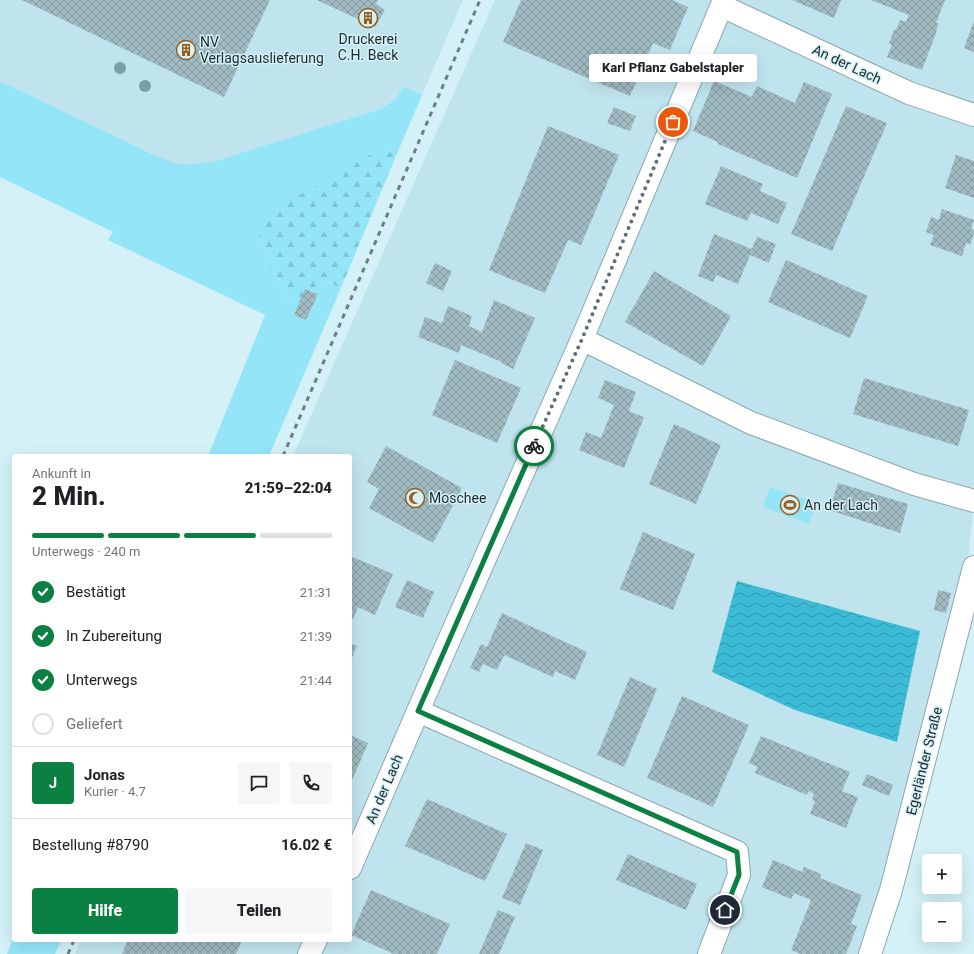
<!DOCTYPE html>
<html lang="de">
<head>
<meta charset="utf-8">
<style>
  :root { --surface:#fff; --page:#f6f6f6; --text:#202124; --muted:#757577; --line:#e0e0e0; --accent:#0b8043 }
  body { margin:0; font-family:Roboto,sans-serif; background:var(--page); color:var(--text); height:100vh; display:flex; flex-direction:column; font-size:15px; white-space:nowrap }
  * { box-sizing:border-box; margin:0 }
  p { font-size:13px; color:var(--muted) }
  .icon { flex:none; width:22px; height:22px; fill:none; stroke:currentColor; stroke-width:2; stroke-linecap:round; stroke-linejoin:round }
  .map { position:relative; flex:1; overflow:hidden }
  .details { position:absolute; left:12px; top:454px; width:340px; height:488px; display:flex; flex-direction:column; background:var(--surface); border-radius:4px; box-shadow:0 4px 16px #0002 }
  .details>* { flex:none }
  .fabs { position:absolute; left:922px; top:854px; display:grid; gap:8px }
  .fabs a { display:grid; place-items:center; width:40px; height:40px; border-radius:4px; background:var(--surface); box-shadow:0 4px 16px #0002; font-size:20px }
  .pin { position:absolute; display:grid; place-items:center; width:34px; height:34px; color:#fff; margin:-17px; border:2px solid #fff; border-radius:50%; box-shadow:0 1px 4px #0007 }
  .courier { position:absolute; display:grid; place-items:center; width:40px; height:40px; margin:-20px; border:3px solid #0b8043; border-radius:50%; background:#fff; color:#222; box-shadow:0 1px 5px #0007 }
  .bubble { position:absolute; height:28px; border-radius:4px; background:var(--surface); box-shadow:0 4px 16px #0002; font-size:13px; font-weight:800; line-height:28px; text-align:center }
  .summary em { font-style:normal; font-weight:800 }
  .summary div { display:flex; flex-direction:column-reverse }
  .summary { display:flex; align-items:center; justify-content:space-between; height:68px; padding:0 20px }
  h1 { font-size:26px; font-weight:800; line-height:30px }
  .bar { display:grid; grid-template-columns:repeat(4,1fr); gap:6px 4px; align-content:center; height:48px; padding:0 20px }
  .bar i { height:5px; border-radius:3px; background:var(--line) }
  .bar .current { background:var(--accent) }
  .bar p { grid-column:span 4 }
  .line { display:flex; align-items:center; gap:10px; padding:0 20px; border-top:1px solid var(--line) }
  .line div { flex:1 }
  .round { display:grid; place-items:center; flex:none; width:42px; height:42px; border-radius:4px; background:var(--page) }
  ol { padding:0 20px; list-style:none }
  li { display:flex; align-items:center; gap:12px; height:44px }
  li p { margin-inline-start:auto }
  li .icon { padding:4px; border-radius:50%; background:var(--accent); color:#fff; stroke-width:4 }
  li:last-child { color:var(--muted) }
  li i { width:22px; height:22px; border:2px solid var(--line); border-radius:50% }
  .primary-button { display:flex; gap:8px; margin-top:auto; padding:8px 20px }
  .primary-button a { flex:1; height:46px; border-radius:4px; background:var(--accent); color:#fff; font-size:16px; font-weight:800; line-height:46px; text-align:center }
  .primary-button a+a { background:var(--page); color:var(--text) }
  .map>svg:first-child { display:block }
</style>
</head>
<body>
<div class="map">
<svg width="974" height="954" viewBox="0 0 974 954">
  <defs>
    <pattern id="forest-firs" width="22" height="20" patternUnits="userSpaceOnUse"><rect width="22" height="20" fill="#95e5f9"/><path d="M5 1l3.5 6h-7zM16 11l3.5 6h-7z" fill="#80c5d6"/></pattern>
    <pattern id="water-waves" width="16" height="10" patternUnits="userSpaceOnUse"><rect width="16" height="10" fill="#3bbbd6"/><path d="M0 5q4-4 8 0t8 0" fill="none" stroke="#3198ae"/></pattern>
    <pattern id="building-cross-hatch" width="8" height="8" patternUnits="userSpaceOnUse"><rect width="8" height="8" fill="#a0bbc2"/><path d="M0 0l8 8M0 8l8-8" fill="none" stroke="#82989e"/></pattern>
  </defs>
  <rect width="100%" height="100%" fill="#d4f1f8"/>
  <!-- built -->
  <g fill="#bfe4ee">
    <polygon points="0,0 463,0 422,95 403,86 396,99 381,109 212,162 191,164 175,163 152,154 0,81"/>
    <polygon points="495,0 974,0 974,504 968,560 862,954 75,954 81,940 350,940 350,456 293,456"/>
  </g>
  <!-- grass -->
  <g fill="#95e5f9">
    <polygon points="0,81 152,154 175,163 191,164 212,162 381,109 396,99 403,86 422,95 399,149 386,146 260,239 274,273 287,297 299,304 294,315 306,320 323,280 341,288 269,456 208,456 265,315 108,240 113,232 0,177"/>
    <polygon points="770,487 817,503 809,524 763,507"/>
    <polygon points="14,937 14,940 61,940 55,954 7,954"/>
  </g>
  <!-- forest -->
  <polygon fill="url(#forest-firs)" points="386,146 399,149 341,288 323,280 318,294 305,289 299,304 287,297 274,273 260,239 260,217"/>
  <!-- water -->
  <polygon fill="url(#water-waves)" points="737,581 920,631 897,742 795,710 712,672"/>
  <!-- building -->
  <g fill="url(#building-cross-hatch)">
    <polygon points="22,0 270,0 224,97"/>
    <polygon points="317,0 378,0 376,4 385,10 375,27"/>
    <polygon points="521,0 672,0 688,7 670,50 653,43 630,96 503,42"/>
    <polygon points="792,0 841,0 834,18"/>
    <polygon points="871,0 945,0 936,23 938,23 936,33 922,70 887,57 892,45 889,43 894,30 896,30 900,20 906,22 909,15"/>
    <polygon points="974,21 974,52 964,48"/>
    <polygon points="714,81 752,97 757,86 795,103 804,82 832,94 797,178 718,144 718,142 693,131"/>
    <polygon points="846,106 887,123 832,251 791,234"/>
    <polygon points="614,107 636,116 630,131 607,123"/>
    <polygon points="548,126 619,155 581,245 568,240 545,293 489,270"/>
    <polygon points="956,155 974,161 974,198 945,188"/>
    <polygon points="721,166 763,184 760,191 787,203 778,224 751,213 747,221 705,204"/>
    <polygon points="942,209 974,220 971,229 974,230 974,233 970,245 966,243 962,256 930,245 934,235 926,232 931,217 939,220"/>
    <polygon points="714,234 752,249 757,237 776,244 769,263 750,255 738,284 716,275 713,282 698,276"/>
    <polygon points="786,260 868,296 850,338 768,302"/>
    <polygon points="435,263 452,271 443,291 426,283"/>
    <polygon points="654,271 731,316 703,366 625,322"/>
    <polygon points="305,289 318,294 306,320 294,315"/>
    <polygon points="494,300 535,318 513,369 501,363 502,362 461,345 459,353 418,337 425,317 442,323 448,306 472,316 469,326 482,332"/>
    <polygon points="455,360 521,388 497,443 432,415"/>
    <polygon points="864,378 969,410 958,446 853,414"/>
    <polygon points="605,380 636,392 629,411 644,417 624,468 579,450 586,432 601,438 614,405 598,398"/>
    <polygon points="674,424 721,445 696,504 649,484"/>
    <polygon points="386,446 462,488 433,543 369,508 379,489 367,482"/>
    <polygon points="838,483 908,504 900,533 829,510"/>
    <polygon points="643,532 695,554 673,610 620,589"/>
    <polygon points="350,556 393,574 375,615 358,607 353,619 350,618"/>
    <polygon points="407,580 434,592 423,618 395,607"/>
    <polygon points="938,590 951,593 946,613 934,610"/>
    <polygon points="502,613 587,652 575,680 555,671 553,677 504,655 497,670 483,664 479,672 470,668 481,644 487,647"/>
    <polygon points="350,643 357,646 350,662"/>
    <polygon points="630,677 657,689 624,767 597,755"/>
    <polygon points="682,696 749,725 713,807 647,778"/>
    <polygon points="350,735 368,743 350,785"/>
    <polygon points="761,736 850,772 842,791 858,797 846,828 810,814 815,801 812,800 814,794 808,791 807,795 755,773 758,767 749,763"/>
    <polygon points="867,774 893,785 889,796 862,785"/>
    <polygon points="427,799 507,834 485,881 405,846"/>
    <polygon points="526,843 543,850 520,905 502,898"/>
    <polygon points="628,854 697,884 686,910 616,880"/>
    <polygon points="773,860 802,872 804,867 821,874 820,878 862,895 851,924 857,926 846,954 801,954 791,950 811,900 794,893 791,899 762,887"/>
    <polygon points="371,890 450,924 437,954 394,954 351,935"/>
    <polygon points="498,910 515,917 499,954 479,954"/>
    <polygon points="128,940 242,940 236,954 122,954"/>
  </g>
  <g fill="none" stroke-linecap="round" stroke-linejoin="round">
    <defs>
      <g id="minor">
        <polyline points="722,6 909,93 974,115"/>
        <polyline points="582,339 751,423 914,484 974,501"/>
        <polyline points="418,711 737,852 739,875 709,954"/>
        <polyline points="350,868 438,665 582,339 724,0"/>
        <polyline points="309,954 316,940"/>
        <polyline points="870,954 891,890 974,567"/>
      </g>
    </defs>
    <!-- minor casing -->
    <use href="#minor" stroke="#8ca7ae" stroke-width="24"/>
    <!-- minor -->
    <use href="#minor" stroke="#fff" stroke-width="22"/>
    <!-- rail -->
    <g stroke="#6d7f84" stroke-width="3" stroke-dasharray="5 5" stroke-linecap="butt">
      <polyline points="283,456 480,0"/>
      <polyline points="68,954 74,940"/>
    </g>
  </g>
  <!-- trees -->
  <g fill="#77a0a9">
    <circle cx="120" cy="68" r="6"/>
    <circle cx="145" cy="86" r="6"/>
  </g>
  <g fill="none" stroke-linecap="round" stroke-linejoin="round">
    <!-- done -->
    <polyline stroke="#5e7074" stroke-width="4" stroke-dasharray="0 7.2" points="534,446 582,339 673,122"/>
    <!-- route -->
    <polyline stroke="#0b8043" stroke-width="5" points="534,446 418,711 737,852 739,875 725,910"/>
  </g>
  <!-- icons -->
  <defs>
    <symbol id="building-ring" viewBox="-11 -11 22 22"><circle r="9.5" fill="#d4f1f8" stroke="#985f1c" stroke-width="1.5"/><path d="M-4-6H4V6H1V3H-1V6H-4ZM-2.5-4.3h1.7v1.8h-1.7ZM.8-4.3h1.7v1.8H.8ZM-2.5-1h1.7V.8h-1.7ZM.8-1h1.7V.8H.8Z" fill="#985f1c"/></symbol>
    <symbol id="mosque-ring" viewBox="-11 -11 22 22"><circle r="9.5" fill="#d4f1f8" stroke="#985f1c" stroke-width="1.5"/><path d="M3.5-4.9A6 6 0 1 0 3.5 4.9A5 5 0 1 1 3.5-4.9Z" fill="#985f1c"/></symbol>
    <symbol id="stadium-ring" viewBox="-11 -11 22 22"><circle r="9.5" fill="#d4f1f8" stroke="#985f1c" stroke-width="1.5"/><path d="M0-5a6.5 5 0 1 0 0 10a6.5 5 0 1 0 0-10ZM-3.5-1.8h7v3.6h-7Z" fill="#985f1c"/></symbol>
  </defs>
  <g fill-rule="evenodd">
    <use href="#building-ring" x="357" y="7" width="22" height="22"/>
    <use href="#building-ring" x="175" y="39" width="22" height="22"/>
    <use href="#mosque-ring" x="404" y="487" width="22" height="22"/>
    <use href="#stadium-ring" x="779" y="494" width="22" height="22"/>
  </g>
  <g text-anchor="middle" stroke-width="3" stroke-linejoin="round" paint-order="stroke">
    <!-- poi labels -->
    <g font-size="14" fill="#1f2a2d" stroke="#d4f1f8" text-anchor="start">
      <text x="368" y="44" text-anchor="middle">Druckerei<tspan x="368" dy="16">C.H. Beck</tspan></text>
      <text x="200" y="47">NV<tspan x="200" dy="16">Verlagsauslieferung</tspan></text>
      <text x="429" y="503">Moschee</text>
      <text x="804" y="510">An der Lach</text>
    </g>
    <!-- street labels -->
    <g font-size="14" fill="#1f2a2d" stroke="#d4f1f8">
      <text transform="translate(847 64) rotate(25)" y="5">An der Lach</text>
      <text transform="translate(924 761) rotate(-76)" y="5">Egerländer Straße</text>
      <text transform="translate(384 789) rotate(-67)" y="5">An der Lach</text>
    </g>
  </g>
</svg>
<div class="fabs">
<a>+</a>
<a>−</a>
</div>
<div class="pin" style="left:673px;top:122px;background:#ea580c"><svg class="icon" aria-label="bag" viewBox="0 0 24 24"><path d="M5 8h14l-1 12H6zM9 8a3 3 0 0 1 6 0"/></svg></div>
<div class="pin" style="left:725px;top:910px;background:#1f2937"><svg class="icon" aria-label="home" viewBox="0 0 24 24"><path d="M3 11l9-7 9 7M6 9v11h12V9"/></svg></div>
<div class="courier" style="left:534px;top:446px"><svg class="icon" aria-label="bike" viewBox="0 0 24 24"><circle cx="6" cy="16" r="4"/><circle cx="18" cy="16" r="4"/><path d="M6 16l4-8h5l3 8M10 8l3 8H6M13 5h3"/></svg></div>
<div class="bubble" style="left:589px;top:54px;width:168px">Karl Pflanz Gabelstapler</div>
<section class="details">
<div class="summary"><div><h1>2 Min.</h1><p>Ankunft in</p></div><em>21:59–22:04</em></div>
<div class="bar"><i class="current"></i><i class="current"></i><i class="current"></i><i></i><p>Unterwegs · 240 m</p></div>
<ol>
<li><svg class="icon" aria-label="check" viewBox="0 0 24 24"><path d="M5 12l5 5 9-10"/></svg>Bestätigt<p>21:31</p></li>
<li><svg class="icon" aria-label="check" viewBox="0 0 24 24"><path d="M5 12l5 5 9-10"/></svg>In Zubereitung<p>21:39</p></li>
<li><svg class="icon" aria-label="check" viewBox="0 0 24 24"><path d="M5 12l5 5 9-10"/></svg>Unterwegs<p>21:44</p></li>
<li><i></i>Geliefert</li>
</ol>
<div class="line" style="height:72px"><b class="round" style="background:var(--accent);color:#fff">J</b><div><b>Jonas</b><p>Kurier · 4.7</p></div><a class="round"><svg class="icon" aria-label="chat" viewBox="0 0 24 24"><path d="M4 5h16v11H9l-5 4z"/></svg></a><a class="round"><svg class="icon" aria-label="phone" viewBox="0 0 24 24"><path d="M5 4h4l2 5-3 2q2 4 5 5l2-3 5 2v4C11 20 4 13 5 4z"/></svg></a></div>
<div class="line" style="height:52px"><div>Bestellung #8790</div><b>16.02 €</b></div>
<div class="primary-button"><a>Hilfe</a><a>Teilen</a></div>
</section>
</div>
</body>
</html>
